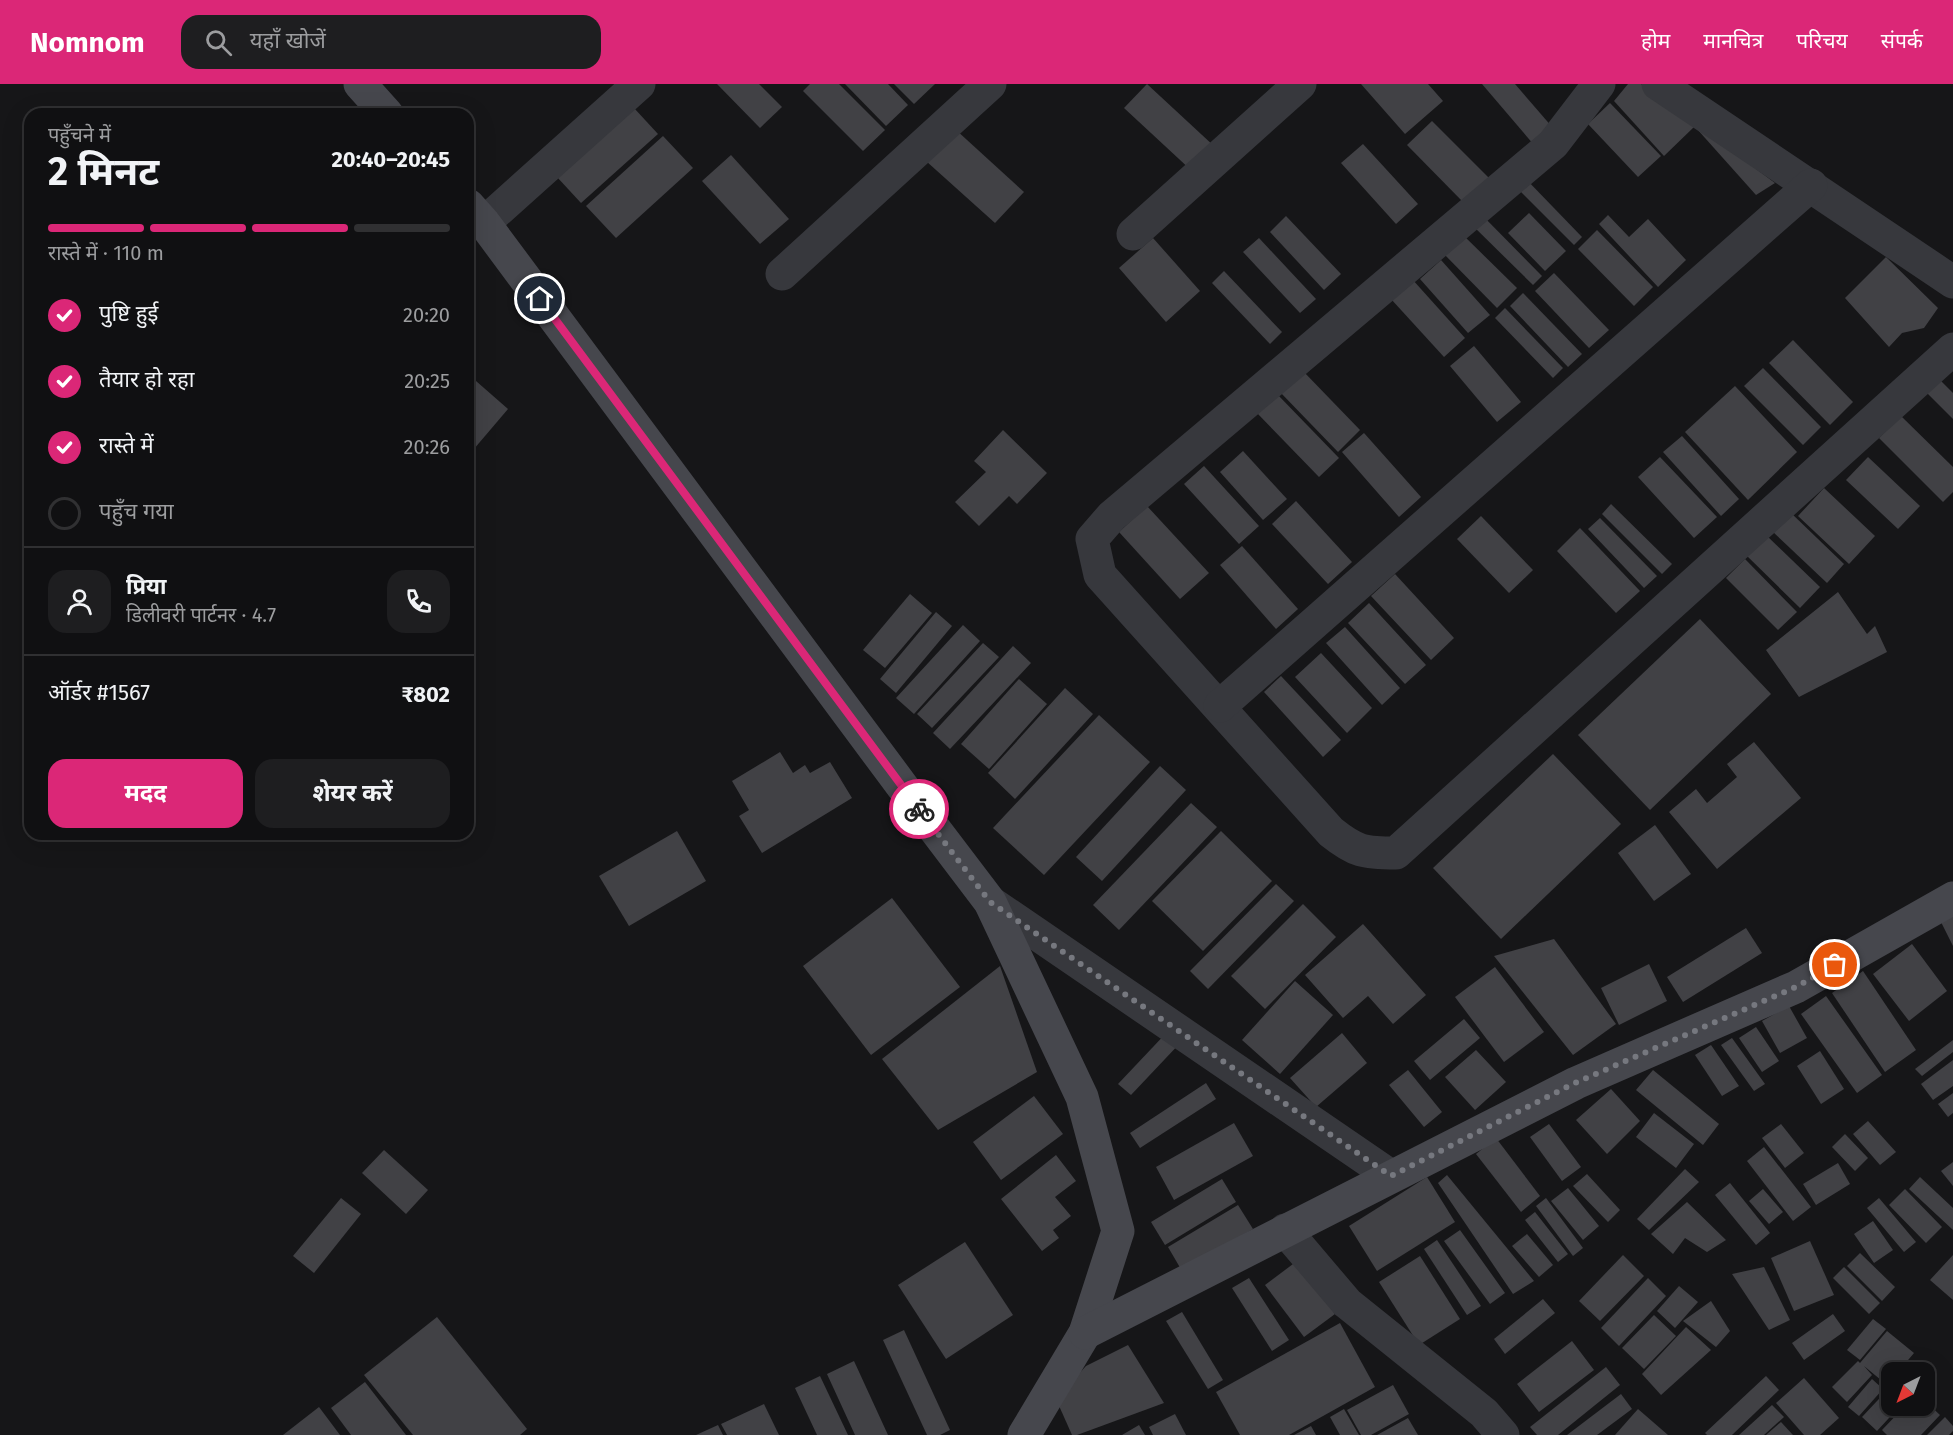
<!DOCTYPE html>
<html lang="hi">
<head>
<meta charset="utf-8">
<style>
  :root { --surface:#101012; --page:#1e1e20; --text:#f1f3f6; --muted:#9c9d9f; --line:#303032; --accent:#db2777 }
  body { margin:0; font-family:"Fira Sans","Noto Sans Devanagari",sans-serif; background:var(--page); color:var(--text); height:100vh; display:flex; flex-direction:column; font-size:22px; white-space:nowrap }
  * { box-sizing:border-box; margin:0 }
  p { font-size:20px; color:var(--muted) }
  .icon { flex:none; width:33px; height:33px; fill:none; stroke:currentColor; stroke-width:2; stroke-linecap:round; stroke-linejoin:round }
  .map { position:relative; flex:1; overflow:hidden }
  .side { position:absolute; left:24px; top:24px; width:450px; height:732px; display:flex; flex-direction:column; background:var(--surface); border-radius:18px; box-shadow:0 6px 24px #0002,0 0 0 2px var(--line) }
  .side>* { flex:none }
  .needle { width:39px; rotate:222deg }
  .fabs { position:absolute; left:1881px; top:1278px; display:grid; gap:12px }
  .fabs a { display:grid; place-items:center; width:54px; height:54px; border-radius:12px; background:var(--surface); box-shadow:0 6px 24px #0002,0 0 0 2px var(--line); font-size:30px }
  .pin { position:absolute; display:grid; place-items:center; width:51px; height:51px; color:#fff; margin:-26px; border:3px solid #fff; border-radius:50%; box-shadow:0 2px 6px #0007 }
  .courier { position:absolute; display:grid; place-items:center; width:60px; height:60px; margin:-30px; border:4px solid #db2777; border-radius:50%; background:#fff; color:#222; box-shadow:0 2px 8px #0007 }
  .overview em { font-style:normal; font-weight:700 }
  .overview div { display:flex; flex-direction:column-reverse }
  .overview { display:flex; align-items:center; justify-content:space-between; height:102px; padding:0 24px }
  h1 { font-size:39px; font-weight:700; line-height:45px }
  .bar { display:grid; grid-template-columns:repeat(4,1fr); gap:9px 6px; align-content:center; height:72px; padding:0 24px }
  .bar i { height:8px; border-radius:4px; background:var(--line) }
  .bar .selected { background:var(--accent) }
  .bar p { grid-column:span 4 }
  .line { display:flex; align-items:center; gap:15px; padding:0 24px; border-top:2px solid var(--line) }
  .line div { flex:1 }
  .round { display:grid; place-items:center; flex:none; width:63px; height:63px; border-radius:18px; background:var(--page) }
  ol { padding:0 24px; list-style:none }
  li { display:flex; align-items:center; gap:18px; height:66px }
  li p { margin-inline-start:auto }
  li .icon { padding:6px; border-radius:50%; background:var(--accent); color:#fff; stroke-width:4 }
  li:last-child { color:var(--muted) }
  li i { width:33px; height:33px; border:3px solid var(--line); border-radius:50% }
  .cta { display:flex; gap:12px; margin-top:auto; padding:12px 24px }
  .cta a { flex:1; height:69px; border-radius:18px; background:var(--accent); color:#fff; font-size:24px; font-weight:700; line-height:69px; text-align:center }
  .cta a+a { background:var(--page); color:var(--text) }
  header { display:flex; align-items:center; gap:36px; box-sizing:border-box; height:84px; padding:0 30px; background:var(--accent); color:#fff }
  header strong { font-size:28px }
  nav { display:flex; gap:33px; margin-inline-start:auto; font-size:21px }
  .search { width:420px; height:54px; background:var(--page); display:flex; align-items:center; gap:15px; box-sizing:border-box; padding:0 21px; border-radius:18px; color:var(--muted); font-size:22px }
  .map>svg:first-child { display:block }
</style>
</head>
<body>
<header>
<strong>Nomnom</strong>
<div class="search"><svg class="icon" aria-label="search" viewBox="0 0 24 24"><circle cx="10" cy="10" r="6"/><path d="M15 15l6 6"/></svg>यहाँ खोजें</div>
<nav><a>होम</a><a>मानचित्र</a><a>परिचय</a><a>संपर्क</a></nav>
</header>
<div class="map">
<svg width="1953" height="1351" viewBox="0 0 1953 1351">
  <rect width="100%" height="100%" fill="#161618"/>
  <!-- building -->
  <g fill="#414145">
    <polygon points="717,0 759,0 782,23 760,44"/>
    <polygon points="810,0 839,0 885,46 863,67 803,7"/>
    <polygon points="845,0 888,0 908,21 886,42"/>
    <polygon points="894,0 935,0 914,20"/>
    <polygon points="1147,0 1215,63 1193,88 1124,24"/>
    <polygon points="1361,0 1428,0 1443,17 1405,50"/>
    <polygon points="1482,0 1515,0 1553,44 1534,61"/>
    <polygon points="1628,0 1641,0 1694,43 1664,72 1614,17"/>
    <polygon points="1610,19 1661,72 1638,93 1588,40"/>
    <polygon points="634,24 658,50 581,119 557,93"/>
    <polygon points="1432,37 1489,94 1464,119 1407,61"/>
    <polygon points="1697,41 1775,99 1756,111 1697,45"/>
    <polygon points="955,45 1024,108 995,139 926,77"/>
    <polygon points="663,52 693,84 616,154 586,122"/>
    <polygon points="1363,60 1418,120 1396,140 1341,79"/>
    <polygon points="731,71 789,135 760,160 702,97"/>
    <polygon points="1521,90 1582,153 1574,161 1512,99"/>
    <polygon points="1478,127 1542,192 1533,201 1468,137"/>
    <polygon points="1529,129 1566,167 1545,187 1508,149"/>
    <polygon points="1608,131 1629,153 1648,135 1686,176 1658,203 1599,140"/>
    <polygon points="1286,132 1341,190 1324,206 1270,148"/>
    <polygon points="1597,146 1653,203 1634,222 1578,165"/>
    <polygon points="1462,150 1517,204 1497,224 1443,169"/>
    <polygon points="1153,154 1200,207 1166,238 1119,184"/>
    <polygon points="1259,154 1316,215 1300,229 1243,168"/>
    <polygon points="1886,173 1938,224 1924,244 1902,249 1889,263 1845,214"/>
    <polygon points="1441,176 1490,231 1468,249 1420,195"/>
    <polygon points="1224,187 1282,248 1270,260 1212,199"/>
    <polygon points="1554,189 1609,246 1589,264 1535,207"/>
    <polygon points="1412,195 1465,254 1444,273 1391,215"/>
    <polygon points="1523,209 1582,270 1568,283 1510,222"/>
    <polygon points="1505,224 1563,284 1553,294 1495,234"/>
    <polygon points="1793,256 1853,318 1830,341 1769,279"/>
    <polygon points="1474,262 1521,318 1497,338 1450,282"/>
    <polygon points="1763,284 1821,343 1803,361 1744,302"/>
    <polygon points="1302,286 1360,346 1338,368 1280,308"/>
    <polygon points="468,290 508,325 468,372"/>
    <polygon points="1940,296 1953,309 1953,335 1927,309"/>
    <polygon points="1735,302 1797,368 1748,416 1685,348"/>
    <polygon points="1277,310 1339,374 1319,393 1257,329"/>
    <polygon points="1901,332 1953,383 1953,408 1943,418 1879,354"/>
    <polygon points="1003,346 1047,389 1017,420 1009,412 979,442 955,418 986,388 974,377"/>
    <polygon points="1364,349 1421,413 1399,433 1342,368"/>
    <polygon points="1682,352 1739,415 1721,432 1663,368"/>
    <polygon points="1243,367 1287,415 1263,436 1220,388"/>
    <polygon points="1660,373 1717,433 1694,454 1638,393"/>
    <polygon points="1868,373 1920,422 1898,445 1846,396"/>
    <polygon points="1204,382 1259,442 1239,460 1184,400"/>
    <polygon points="1824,404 1875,452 1849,480 1798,432"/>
    <polygon points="1296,417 1352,478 1328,500 1272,440"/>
    <polygon points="1611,420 1672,480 1662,490 1602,430"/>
    <polygon points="1147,422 1209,489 1180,515 1119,448"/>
    <polygon points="1790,428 1844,480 1827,499 1772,447"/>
    <polygon points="1481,432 1533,486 1509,509 1457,455"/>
    <polygon points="1600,434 1657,492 1644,504 1588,445"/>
    <polygon points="1580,444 1640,507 1616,529 1557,467"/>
    <polygon points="1765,450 1820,503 1800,524 1745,470"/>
    <polygon points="1242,462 1298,525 1276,545 1220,481"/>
    <polygon points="1745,475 1797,528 1778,546 1726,494"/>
    <polygon points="1395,490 1454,554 1431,576 1371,512"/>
    <polygon points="1838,508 1867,550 1875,542 1887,568 1799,613 1766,566"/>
    <polygon points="910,510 932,529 885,584 863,566"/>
    <polygon points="1369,519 1426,581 1405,600 1348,539"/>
    <polygon points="936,528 952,542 896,609 880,595"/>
    <polygon points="1700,535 1771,610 1650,726 1578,651"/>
    <polygon points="963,541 980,557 914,630 896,614"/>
    <polygon points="1345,543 1400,604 1382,621 1326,559"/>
    <polygon points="983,559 999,573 932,644 917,630"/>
    <polygon points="1013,562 1031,579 950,665 933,649"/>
    <polygon points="1321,569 1372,624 1347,649 1295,593"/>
    <polygon points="1281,592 1341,656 1323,673 1264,608"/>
    <polygon points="1019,595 1047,620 989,685 961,660"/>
    <polygon points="1065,604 1093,630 1015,715 988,689"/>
    <polygon points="1099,631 1150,678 1044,791 993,744"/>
    <polygon points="1754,658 1801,714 1717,785 1669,728 1696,705 1707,719 1737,693 1727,680"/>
    <polygon points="780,668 793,689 805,681 810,689 830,678 852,714 762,769 739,732 749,726 732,697"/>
    <polygon points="1553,670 1621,740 1501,855 1433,784"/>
    <polygon points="1160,682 1186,706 1102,797 1076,773"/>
    <polygon points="1191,719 1217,743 1119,846 1093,821"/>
    <polygon points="1655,741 1691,790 1654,817 1618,769"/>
    <polygon points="677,747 706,797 629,842 599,792"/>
    <polygon points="1221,747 1272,797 1203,867 1152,817"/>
    <polygon points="1276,800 1294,817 1208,905 1190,887"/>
    <polygon points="892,814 960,903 871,971 803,882"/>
    <polygon points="1303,820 1336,853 1265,925 1231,892"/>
    <polygon points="1953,829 1953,862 1940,836"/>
    <polygon points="1363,840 1426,911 1393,940 1368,912 1343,934 1305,891"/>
    <polygon points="1746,844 1762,869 1683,918 1667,893"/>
    <polygon points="1554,855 1616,940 1573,971 1494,872"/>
    <polygon points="1912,860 1947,907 1909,937 1873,890"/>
    <polygon points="1649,880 1667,917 1619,941 1601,904"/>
    <polygon points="1000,882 1037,988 938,1046 882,975"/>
    <polygon points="1495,883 1544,948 1504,978 1455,913"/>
    <polygon points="1863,887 1916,966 1885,988 1832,909"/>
    <polygon points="1295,897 1333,931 1280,990 1242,956"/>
    <polygon points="1826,912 1882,991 1857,1009 1801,930"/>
    <polygon points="1789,922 1807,954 1780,969 1762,937"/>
    <polygon points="1464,935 1480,954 1430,996 1414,977"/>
    <polygon points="1756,943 1779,977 1762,988 1739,954"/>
    <polygon points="1170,945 1182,957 1131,1011 1118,1000"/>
    <polygon points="1342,949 1367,979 1316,1023 1290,994"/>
    <polygon points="1732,954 1765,1000 1754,1007 1721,961"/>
    <polygon points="1953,956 1953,968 1922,992 1915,985"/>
    <polygon points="1711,961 1739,1002 1722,1012 1695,971"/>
    <polygon points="1476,966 1506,998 1475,1026 1445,993"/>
    <polygon points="1820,967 1844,1005 1821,1020 1797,982"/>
    <polygon points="1953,976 1953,1002 1933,1016 1921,1000"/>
    <polygon points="1408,986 1442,1028 1424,1043 1389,1001"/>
    <polygon points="1653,986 1719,1040 1703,1061 1636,1006"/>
    <polygon points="1206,999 1216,1015 1140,1064 1130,1049"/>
    <polygon points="1611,1005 1640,1037 1607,1070 1576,1036"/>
    <polygon points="1953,1009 1953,1029 1948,1033 1938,1020"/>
    <polygon points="1034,1012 1063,1050 1001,1096 973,1058"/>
    <polygon points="1654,1029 1694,1060 1676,1084 1636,1053"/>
    <polygon points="1868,1037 1896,1068 1880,1081 1853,1050"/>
    <polygon points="1234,1039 1253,1072 1174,1116 1156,1083"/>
    <polygon points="1549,1040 1581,1083 1562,1097 1530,1053"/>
    <polygon points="1781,1040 1804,1069 1785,1084 1762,1054"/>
    <polygon points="1845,1050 1868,1074 1855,1087 1832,1063"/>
    <polygon points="1496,1054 1540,1112 1521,1128 1476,1070"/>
    <polygon points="1764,1063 1811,1123 1793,1137 1747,1077"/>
    <polygon points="384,1066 428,1106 406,1130 362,1089"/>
    <polygon points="1056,1071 1076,1097 1055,1113 1071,1132 1053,1146 1059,1154 1042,1167 1001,1115"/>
    <polygon points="1953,1078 1953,1102 1941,1087"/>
    <polygon points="1838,1079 1850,1100 1816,1121 1803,1100"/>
    <polygon points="1685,1085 1699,1098 1649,1146 1637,1135"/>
    <polygon points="1587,1090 1620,1126 1608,1138 1573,1102"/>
    <polygon points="1447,1091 1534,1197 1513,1210 1438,1099"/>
    <polygon points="1427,1093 1455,1138 1377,1187 1349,1142"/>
    <polygon points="1920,1093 1953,1124 1953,1146 1909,1105"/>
    <polygon points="1222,1095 1236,1118 1165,1161 1151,1138"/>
    <polygon points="1730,1099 1770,1149 1756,1161 1715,1111"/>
    <polygon points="1568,1104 1599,1142 1583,1156 1551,1117"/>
    <polygon points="1763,1105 1783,1128 1769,1140 1749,1117"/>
    <polygon points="1905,1105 1942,1143 1926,1159 1889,1121"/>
    <polygon points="341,1114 361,1130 314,1189 293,1172"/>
    <polygon points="1546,1114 1583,1164 1573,1172 1536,1122"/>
    <polygon points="1879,1114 1916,1158 1904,1168 1867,1124"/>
    <polygon points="1687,1118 1726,1156 1707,1168 1685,1154 1673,1170 1651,1150"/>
    <polygon points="1238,1121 1253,1145 1182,1187 1168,1163"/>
    <polygon points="1535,1128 1568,1170 1558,1178 1525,1136"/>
    <polygon points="1873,1137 1893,1166 1874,1179 1854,1150"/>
    <polygon points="1460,1146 1505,1209 1490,1220 1444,1157"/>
    <polygon points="1527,1150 1553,1181 1539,1193 1512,1162"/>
    <polygon points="1437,1156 1481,1222 1467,1231 1424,1165"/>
    <polygon points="1810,1157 1834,1211 1794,1227 1771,1174"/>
    <polygon points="965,1158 1013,1231 946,1275 898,1201"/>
    <polygon points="1860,1169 1895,1203 1882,1217 1847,1182"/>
    <polygon points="1623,1171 1644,1192 1600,1237 1579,1217"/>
    <polygon points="1953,1171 1953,1216 1930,1196"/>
    <polygon points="1420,1172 1460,1235 1419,1261 1379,1198"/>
    <polygon points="1297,1177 1335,1230 1304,1253 1265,1201"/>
    <polygon points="1764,1183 1790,1236 1769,1246 1732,1190"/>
    <polygon points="1844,1183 1880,1219 1869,1230 1833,1194"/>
    <polygon points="1249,1194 1289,1256 1272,1267 1232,1204"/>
    <polygon points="1648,1194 1666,1212 1619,1262 1601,1244"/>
    <polygon points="1679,1202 1698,1218 1675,1244 1657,1227"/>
    <polygon points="1543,1215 1555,1229 1505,1270 1494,1255"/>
    <polygon points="1711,1217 1730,1247 1716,1263 1683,1237"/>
    <polygon points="1182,1228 1223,1296 1208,1305 1166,1237"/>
    <polygon points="1833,1230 1845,1247 1804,1276 1792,1259"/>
    <polygon points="1654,1231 1676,1252 1644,1285 1622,1264"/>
    <polygon points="437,1233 527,1345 520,1351 413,1351 364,1291"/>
    <polygon points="1873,1235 1886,1245 1860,1276 1847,1266"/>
    <polygon points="1340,1239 1375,1303 1289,1351 1240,1351 1216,1308"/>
    <polygon points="1686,1243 1711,1266 1661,1311 1642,1290"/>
    <polygon points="904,1246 950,1346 940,1351 927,1351 883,1256"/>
    <polygon points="1887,1247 1914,1269 1898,1288 1892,1288 1892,1296 1887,1301 1864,1282 1872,1291 1847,1318 1832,1303 1858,1277 1860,1279"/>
    <polygon points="1572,1257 1594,1286 1539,1328 1517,1300"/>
    <polygon points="1128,1261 1164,1319 1077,1351 1072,1351 1056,1315 1086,1282"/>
    <polygon points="854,1277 888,1351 855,1351 827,1290"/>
    <polygon points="1606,1283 1620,1301 1558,1351 1537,1351 1530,1343"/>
    <polygon points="820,1292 848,1351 817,1351 795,1304"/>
    <polygon points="1766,1292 1779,1306 1732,1351 1707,1351 1705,1349"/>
    <polygon points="1804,1294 1839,1334 1820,1351 1804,1351 1776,1319"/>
    <polygon points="1872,1295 1883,1305 1859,1332 1848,1323"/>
    <polygon points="365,1298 406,1351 351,1351 331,1324"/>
    <polygon points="1393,1301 1409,1330 1371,1351 1361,1351 1347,1326"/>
    <polygon points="1892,1301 1892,1322 1900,1322 1877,1347 1862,1333"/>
    <polygon points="1621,1310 1632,1325 1597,1351 1567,1351"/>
    <polygon points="1924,1316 1940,1331 1921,1351 1887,1351 1882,1346 1905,1322 1924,1322"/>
    <polygon points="764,1320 779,1351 727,1351 721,1340"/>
    <polygon points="1772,1321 1784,1333 1764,1351 1739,1351"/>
    <polygon points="319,1323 340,1351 283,1351"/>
    <polygon points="1344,1325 1359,1351 1340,1351 1330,1333"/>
    <polygon points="1638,1325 1668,1351 1615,1351"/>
    <polygon points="1175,1330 1186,1351 1153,1351 1149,1343"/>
    <polygon points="1945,1333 1953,1342 1953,1347 1949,1351 1927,1351"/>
    <polygon points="1408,1334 1418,1351 1377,1351"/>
    <polygon points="1781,1338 1793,1351 1766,1351"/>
    <polygon points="718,1341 723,1351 696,1351"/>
    <polygon points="1139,1341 1145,1351 1122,1351"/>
    <polygon points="1311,1342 1316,1351 1294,1351"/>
  </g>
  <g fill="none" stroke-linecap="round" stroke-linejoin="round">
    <!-- street -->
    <g stroke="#37383d" stroke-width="33">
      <path d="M1599 0 1553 60 1112 432 1092 455 1100 491 1331 748C1356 768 1364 769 1396 769L1953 265"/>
      <polyline points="1658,0 1953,198"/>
      <polyline points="484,139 639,0"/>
      <polyline points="1133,150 1300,0"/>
      <polyline points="782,190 990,0"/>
      <polyline points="1220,622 1811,101"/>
      <polyline points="990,818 1391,1092"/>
      <polyline points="1285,1146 1347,1219 1484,1329 1503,1351"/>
    </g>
    <!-- secondary -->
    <g stroke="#46474d" stroke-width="33">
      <polyline points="360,0 387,30"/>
      <polyline points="468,121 484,139 905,706 990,818 1082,1013 1118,1147 1085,1249 1024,1351"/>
      <polyline points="1085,1249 1576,999 1796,903 1953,814"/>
    </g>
  </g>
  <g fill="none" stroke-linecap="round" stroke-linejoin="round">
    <!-- done -->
    <polyline stroke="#76787f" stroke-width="6" stroke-dasharray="0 10.8" points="919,725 990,818 1391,1092 1575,999 1796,903 1835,881"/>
    <!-- route -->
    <polyline stroke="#db2777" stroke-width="8" points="540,215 919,725"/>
  </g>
</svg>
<div class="fabs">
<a><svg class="needle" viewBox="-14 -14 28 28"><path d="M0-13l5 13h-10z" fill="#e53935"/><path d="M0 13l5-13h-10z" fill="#9c9d9f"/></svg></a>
</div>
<div class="pin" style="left:1835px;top:881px;background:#ea580c"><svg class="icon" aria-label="bag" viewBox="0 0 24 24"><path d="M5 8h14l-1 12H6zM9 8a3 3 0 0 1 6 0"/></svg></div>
<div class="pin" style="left:540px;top:215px;background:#1f2937"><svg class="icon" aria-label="home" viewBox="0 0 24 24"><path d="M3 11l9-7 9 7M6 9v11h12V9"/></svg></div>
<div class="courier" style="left:919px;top:725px"><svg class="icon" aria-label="bike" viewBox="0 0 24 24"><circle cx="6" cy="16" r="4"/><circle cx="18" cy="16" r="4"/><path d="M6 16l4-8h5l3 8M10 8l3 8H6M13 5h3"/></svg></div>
<section class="side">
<div class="overview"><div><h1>2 मिनट</h1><p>पहुँचने में</p></div><em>20:40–20:45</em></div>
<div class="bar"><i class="selected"></i><i class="selected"></i><i class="selected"></i><i></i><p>रास्ते में · 110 m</p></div>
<ol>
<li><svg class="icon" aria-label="check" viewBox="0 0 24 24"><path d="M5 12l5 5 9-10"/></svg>पुष्टि हुई<p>20:20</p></li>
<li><svg class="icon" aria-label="check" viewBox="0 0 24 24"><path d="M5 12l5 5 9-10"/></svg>तैयार हो रहा<p>20:25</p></li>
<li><svg class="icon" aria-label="check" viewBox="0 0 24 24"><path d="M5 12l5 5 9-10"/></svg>रास्ते में<p>20:26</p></li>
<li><i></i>पहुँच गया</li>
</ol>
<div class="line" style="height:108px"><a class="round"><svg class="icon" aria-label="person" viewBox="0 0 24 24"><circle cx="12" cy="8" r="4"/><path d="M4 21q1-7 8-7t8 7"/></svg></a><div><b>प्रिया</b><p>डिलीवरी पार्टनर · 4.7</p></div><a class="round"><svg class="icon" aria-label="phone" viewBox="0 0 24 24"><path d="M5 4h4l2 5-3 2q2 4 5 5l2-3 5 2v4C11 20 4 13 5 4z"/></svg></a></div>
<div class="line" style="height:78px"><div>ऑर्डर #1567</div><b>₹802</b></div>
<div class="cta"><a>मदद</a><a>शेयर करें</a></div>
</section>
</div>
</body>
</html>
